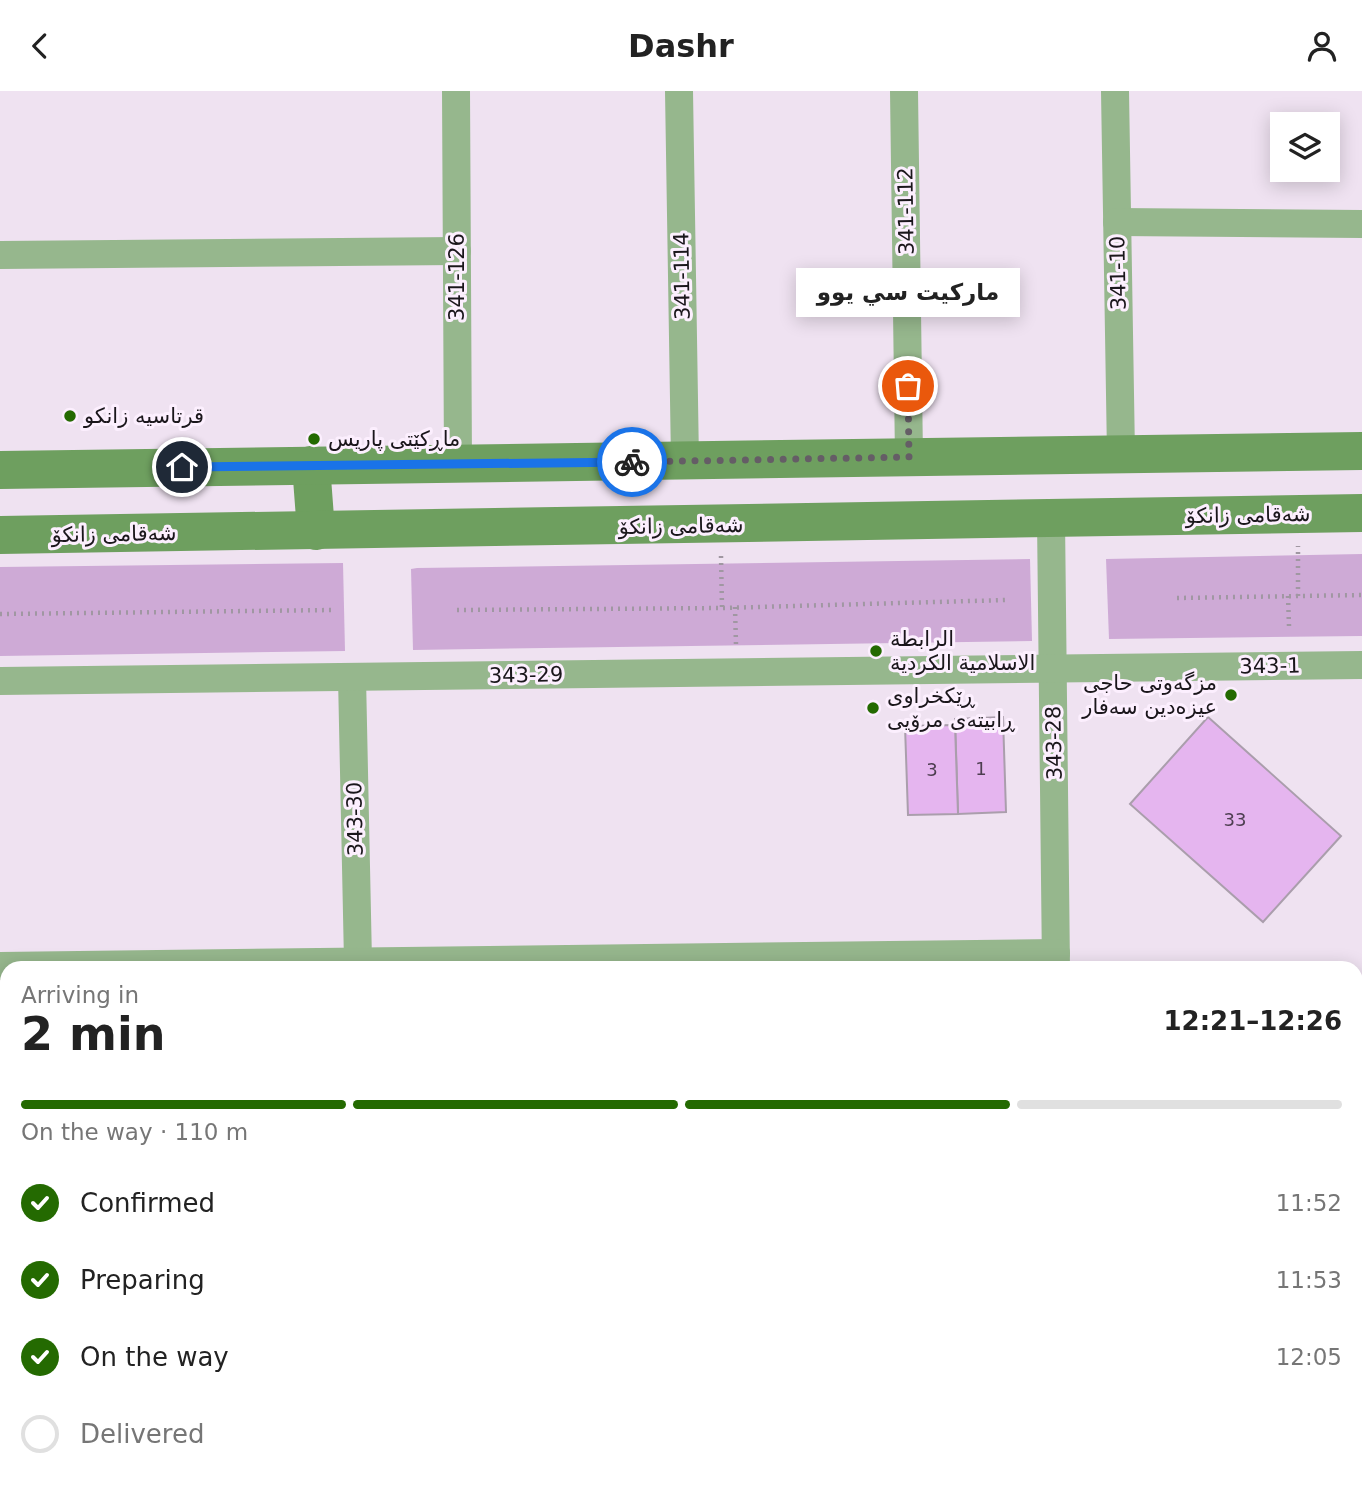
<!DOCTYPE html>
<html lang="en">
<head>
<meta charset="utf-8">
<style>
  :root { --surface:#fff; --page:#f6f6f6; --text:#222; --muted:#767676; --line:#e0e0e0; --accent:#246a01 }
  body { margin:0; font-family:"DejaVu Sans","Noto Sans Arabic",sans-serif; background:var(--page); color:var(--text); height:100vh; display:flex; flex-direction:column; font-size:26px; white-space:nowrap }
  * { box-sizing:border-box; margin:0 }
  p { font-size:23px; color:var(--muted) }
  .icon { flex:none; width:38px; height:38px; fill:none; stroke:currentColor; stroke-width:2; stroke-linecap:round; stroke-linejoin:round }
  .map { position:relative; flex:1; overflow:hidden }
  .sheet { position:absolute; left:0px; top:870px; width:1363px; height:527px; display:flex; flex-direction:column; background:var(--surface); border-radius:21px 21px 0 0; box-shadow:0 4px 18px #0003 }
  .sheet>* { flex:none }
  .tools { position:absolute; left:1270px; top:21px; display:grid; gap:14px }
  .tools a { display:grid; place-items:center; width:70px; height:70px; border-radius:0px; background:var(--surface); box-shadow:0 4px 18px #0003; font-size:35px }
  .pin { position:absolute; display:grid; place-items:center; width:60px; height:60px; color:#fff; margin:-30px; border:4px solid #fff; border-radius:50%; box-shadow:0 2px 7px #0007 }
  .courier { position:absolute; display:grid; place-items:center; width:70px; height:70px; margin:-35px; border:5px solid #1a73e8; border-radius:50%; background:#fff; color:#222; box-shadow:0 2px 9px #0007 }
  .bubble { position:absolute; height:49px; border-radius:0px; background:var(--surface); box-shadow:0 4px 18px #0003; font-size:23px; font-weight:700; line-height:49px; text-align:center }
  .head em { font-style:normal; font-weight:700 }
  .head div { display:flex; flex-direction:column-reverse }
  .head { display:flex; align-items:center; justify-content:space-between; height:119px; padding:0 21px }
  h1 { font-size:46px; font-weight:700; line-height:52px }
  .bar { display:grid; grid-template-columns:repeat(4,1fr); gap:10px 7px; align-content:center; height:84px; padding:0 21px }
  .bar i { height:9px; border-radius:5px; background:var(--line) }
  .bar .selected { background:var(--accent) }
  .bar p { grid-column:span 4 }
  ol { padding:0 21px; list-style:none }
  li { display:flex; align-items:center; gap:21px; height:77px }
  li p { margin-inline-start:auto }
  li .icon { padding:7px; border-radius:50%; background:var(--accent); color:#fff; stroke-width:4 }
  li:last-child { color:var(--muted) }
  li i { width:38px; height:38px; border:4px solid var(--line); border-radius:50% }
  header { display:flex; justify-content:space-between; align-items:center; height:91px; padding:0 21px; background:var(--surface); font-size:32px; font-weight:700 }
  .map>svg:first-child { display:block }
</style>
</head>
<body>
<header><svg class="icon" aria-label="back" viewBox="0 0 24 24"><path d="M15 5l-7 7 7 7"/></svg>Dashr<svg class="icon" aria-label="person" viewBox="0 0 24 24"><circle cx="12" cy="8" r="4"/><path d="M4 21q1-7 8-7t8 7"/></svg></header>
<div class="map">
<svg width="1362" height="1396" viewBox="0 0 1362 1396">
  <rect width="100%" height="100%" fill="#efe2f1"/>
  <!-- green -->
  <g fill="#ceaad6">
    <polygon points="1362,463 1362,545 1109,548 1106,468"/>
    <polygon points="1030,468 1032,550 413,559 411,478 417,477"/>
    <polygon points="343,472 345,560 0,565 0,476"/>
    <polygon points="0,915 7,915 7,1390 204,1390 204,1396 0,1396"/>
    <rect x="822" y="1390" width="197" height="6"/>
  </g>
  <!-- building -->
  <g fill="#e5b5ef" stroke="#aa9eac" stroke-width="2">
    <polygon points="1003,626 1006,721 958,723 955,628"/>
    <polygon points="1208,626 1341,745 1263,831 1130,713"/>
    <polygon points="955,634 958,723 908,724 905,635"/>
  </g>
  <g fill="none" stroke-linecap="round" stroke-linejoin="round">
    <!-- path -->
    <g stroke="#a097a2" stroke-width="4.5" stroke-dasharray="2 5" stroke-linecap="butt">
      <polyline points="721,465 722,517"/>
      <polyline points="1288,505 1289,535"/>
      <polyline points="1298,505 1298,455"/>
      <polyline points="1177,507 1362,504"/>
      <polyline points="735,516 736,554"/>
      <polyline points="457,519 722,517 1007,509"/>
      <polyline points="0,523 333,519"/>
    </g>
    <!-- service -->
    <polyline stroke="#96b78d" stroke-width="14" points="1356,911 1362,911"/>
    <!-- minor -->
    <g stroke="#96b78d" stroke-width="28">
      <polyline points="456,0 458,372"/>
      <polyline points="679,0 685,370"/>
      <polyline points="904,0 909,366"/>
      <polyline points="1115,0 1121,363"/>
      <polyline points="1117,131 1362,133"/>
      <polyline points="0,164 457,160"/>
      <polyline points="1051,428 1056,877"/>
      <polyline points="352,586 358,870"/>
      <polyline points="0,590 1362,574"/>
      <polyline points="0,875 1056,862"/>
      <polyline points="246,1390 246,1396"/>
      <polyline points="512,1390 512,1396"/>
      <polyline points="788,1390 788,1396"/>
      <polyline points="1061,1390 1061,1396"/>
    </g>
    <!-- secondary -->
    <g stroke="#6e9f5f" stroke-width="38">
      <polyline points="311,374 316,440"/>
      <polyline points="0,379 1362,360"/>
      <polyline points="0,444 1362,422"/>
    </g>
  </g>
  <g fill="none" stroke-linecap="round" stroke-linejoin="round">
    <!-- done -->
    <polyline stroke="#655d66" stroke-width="7" stroke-dasharray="0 12.6" points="632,371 909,366 908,295"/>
    <!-- route -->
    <polyline stroke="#1a73e8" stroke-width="9" points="182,376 632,371"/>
  </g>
  <!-- markers -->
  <g fill="#246a01" stroke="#fceffe" stroke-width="2.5">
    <circle cx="70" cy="325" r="7"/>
    <circle cx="314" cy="348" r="7"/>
    <circle cx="876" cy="560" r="7"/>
    <circle cx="1231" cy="604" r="7"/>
    <circle cx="873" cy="617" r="7"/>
  </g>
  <g text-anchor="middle" stroke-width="6" stroke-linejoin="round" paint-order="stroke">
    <!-- number labels -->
    <g font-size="18" fill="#4d3e50">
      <text x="981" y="684">1</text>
      <text x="932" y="685">3</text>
      <text x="1235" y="735">33</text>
    </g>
    <!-- street labels -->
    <g font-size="21" fill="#1a161b" stroke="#fceffe">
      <text transform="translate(906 120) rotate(-91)" y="7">341-112</text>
      <text transform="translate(1118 182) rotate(-91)" y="7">341-10</text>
      <text transform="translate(682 185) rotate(-91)" y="7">341-114</text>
      <text transform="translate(457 186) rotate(-90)" y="7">341-126</text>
      <text transform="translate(1248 424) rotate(-1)" y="7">شەقامی زانکۆ</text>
      <text transform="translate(681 435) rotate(-1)" y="7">شەقامی زانکۆ</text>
      <text transform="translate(114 443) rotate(-1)" y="7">شەقامی زانکۆ</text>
      <text transform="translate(1270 575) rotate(-1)" y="7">343-1</text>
      <text transform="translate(526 584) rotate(-1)" y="7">343-29</text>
      <text transform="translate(1054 652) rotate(-91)" y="7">343-28</text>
      <text transform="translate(355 728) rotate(-91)" y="7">343-30</text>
    </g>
    <!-- poi labels -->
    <g font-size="21" fill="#1a161b" stroke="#fceffe" text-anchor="start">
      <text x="84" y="332">قرتاسیە زانکو</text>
      <text x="328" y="355">ماڕکێتی پاریس</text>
      <text x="890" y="555">الرابطة<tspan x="890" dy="24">الاسلامية الكردية</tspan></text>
      <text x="1217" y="599" text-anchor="end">مزگەوتی حاجی<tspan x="1217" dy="24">عیزەدین سەفار</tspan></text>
      <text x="887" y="612">ڕێکخراوی<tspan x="887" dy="24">ڕابیتەی مرۆیی</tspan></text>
    </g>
  </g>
</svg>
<div class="tools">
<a><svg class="icon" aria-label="layers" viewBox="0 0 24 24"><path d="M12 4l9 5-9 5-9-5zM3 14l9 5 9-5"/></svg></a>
</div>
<div class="pin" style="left:908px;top:295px;background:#ea580c"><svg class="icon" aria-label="bag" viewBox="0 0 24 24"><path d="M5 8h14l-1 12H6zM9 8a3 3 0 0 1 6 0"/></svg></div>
<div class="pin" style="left:182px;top:376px;background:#1f2937"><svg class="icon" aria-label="home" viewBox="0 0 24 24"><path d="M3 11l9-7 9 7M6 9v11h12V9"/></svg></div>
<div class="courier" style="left:632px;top:371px"><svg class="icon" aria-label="bike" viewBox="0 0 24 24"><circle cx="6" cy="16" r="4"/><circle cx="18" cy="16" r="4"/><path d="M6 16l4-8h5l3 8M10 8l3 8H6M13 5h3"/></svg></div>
<div class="bubble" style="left:796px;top:177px;width:224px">ماركيت سي يوو</div>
<section class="sheet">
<div class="head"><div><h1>2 min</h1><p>Arriving in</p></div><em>12:21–12:26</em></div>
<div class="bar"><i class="selected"></i><i class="selected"></i><i class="selected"></i><i></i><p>On the way · 110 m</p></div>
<ol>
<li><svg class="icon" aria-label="check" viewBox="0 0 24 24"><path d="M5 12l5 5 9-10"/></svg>Confirmed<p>11:52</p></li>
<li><svg class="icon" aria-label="check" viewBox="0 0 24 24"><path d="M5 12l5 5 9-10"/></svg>Preparing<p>11:53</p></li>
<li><svg class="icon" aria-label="check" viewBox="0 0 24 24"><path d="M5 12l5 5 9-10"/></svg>On the way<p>12:05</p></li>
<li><i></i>Delivered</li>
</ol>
</section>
</div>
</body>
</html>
